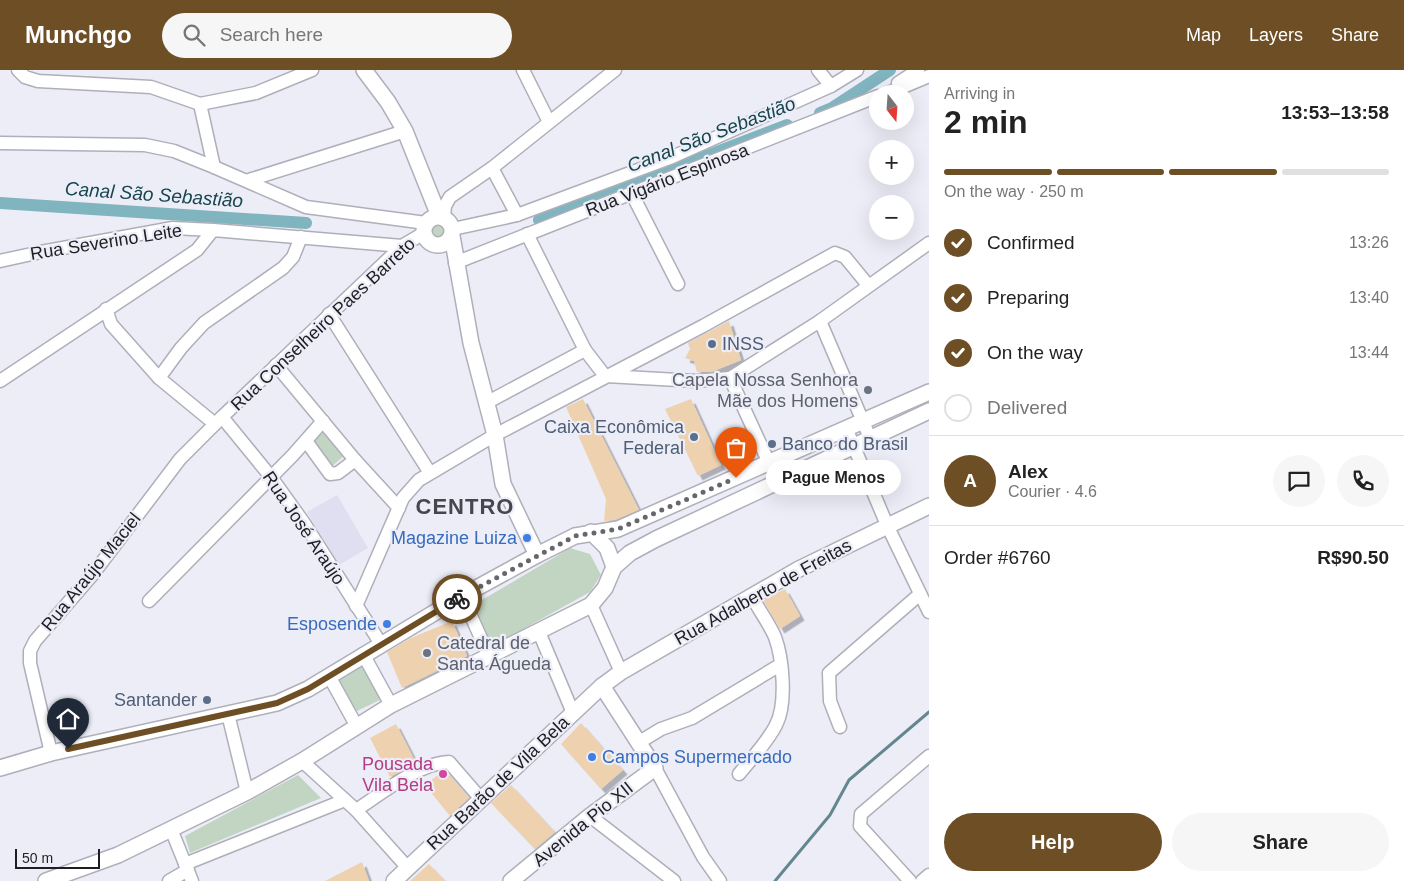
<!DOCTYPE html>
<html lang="en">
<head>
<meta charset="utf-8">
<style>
  :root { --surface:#fff; --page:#f6f6f6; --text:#222; --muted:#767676; --line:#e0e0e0; --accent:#6e4e24 }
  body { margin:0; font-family:Helvetica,sans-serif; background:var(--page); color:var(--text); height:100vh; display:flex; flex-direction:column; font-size:19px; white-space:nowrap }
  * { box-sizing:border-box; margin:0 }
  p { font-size:16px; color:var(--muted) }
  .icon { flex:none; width:28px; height:28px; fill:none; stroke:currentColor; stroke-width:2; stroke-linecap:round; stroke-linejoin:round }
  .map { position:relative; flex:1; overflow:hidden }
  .sheet { display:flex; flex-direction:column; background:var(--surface); width:475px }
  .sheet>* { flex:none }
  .needle { width:32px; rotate:163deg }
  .fabs { position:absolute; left:869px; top:15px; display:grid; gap:10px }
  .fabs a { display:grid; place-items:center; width:45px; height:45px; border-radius:50%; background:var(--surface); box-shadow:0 5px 20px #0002; font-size:25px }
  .scale { position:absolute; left:15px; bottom:12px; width:85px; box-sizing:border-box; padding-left:5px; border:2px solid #1e1e22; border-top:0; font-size:14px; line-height:18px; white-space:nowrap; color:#1e1e22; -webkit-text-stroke:4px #ededf8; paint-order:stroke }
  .pin { position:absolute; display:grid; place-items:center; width:42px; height:42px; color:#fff; margin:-51px -21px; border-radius:50% 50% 50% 0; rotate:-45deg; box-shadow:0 0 5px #0007 }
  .pin .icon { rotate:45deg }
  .courier { position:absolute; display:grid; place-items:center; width:50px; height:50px; margin:-25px; border:4px solid #6e4e24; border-radius:50%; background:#fff; color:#222; box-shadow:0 1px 6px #0007 }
  .bubble { position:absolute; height:35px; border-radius:18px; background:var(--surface); box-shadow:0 5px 20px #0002; font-size:16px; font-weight:800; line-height:35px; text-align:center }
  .head em { font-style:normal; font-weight:800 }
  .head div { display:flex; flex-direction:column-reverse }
  .head { display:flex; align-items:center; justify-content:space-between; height:85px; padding:0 15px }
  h1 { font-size:32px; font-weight:800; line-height:38px }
  .bar { display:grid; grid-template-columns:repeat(4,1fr); gap:8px 5px; align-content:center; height:60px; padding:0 15px }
  .bar i { height:6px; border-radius:4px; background:var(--line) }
  .bar .current { background:var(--accent) }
  .bar p { grid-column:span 4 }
  .line { display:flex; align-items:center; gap:12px; padding:0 15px; border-top:1px solid var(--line) }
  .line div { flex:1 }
  .round { display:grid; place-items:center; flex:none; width:52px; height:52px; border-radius:26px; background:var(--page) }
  ol { padding:0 15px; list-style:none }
  li { display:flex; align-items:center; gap:15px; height:55px }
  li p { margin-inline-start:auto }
  li .icon { padding:5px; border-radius:50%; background:var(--accent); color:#fff; stroke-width:4 }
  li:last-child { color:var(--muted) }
  li i { width:28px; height:28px; border:2px solid var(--line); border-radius:50% }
  .button { display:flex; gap:10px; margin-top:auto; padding:10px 15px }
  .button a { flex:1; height:58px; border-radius:30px; background:var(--accent); color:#fff; font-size:20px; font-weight:800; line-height:58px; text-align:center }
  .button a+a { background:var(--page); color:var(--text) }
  header { display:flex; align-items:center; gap:30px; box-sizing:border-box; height:70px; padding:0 25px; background:var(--accent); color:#fff }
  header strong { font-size:24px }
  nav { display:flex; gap:28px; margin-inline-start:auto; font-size:18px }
  .search { width:350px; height:45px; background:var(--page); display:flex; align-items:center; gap:12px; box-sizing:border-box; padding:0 18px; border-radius:28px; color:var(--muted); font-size:19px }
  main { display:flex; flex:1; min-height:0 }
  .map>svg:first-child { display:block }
</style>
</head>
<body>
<header>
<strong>Munchgo</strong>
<div class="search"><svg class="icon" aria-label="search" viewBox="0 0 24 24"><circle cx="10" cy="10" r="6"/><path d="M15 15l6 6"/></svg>Search here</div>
<nav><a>Map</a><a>Layers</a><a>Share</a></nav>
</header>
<main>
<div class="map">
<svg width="929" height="811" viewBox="0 0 929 811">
  <defs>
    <filter id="shadow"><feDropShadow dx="4.5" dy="4.5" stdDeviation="0" flood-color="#0004"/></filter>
  </defs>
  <rect width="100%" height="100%" fill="#ededf8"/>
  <!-- built -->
  <polygon fill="#e0dff2" points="337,425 368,478 339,495 307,442"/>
  <!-- green -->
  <g fill="#c1d5c2">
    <circle cx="439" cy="159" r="9"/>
    <polygon points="325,361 344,386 331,397 311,373"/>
    <polygon points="570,478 590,484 601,505 590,522 498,573 490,570 474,542 477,533"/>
    <polygon points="362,593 382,629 355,642 337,609"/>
    <polygon points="298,705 321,728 190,783 185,766"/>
  </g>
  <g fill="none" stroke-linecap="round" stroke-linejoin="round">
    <!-- stream -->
    <polyline stroke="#63878f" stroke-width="3" points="775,811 830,745 849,710 929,642"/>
    <!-- canal -->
    <g stroke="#80b4be" stroke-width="12">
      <polyline points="820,43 832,38 890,0"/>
      <polyline points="0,133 306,153"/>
      <polyline points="539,150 787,55"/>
    </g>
  </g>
  <!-- building -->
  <g fill="#eed1ae" filter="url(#shadow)">
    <polygon points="729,251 741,290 711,302 697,302 694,291 685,288 690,279 688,273"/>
    <polygon points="583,329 639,440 615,450 604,451 606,429 566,337"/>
    <polygon points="691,329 721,395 698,406 665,339"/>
    <polygon points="785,519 800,546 780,559 763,530"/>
    <polygon points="452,551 467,586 402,618 387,582 411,568"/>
    <polygon points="581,653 623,700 601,719 561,674"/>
    <polygon points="396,654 416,693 390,707 370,668"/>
    <polygon points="443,701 446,701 469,728 450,746 425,715"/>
    <polygon points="511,715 555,762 535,779 491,733"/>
    <polygon points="362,792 369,811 325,811"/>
    <polygon points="429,794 445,811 410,811"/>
  </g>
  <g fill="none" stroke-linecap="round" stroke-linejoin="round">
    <defs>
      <g id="minor">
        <polyline points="18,0 25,7 38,11 151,17 200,34 256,23 312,0"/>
        <polyline points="523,0 549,52"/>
        <polyline points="818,0 831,16"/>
        <polyline points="898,13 918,0"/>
        <polyline points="886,24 929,6"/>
        <polyline points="200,34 214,97"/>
        <polyline points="0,73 145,75 174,81 214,97 306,137 426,153"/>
        <polyline points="492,98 517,145"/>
        <polyline points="249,110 405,61"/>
        <polyline points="632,124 678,214"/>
        <polyline points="444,147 445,136 450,127 492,98 615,0"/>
        <polyline points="453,159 517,145 670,88 831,16 857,0"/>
        <polyline points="527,164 585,280 605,306"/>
        <polyline points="0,191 41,182 173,158 213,160"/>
        <polyline points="455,193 878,26"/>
        <polyline points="106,239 111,254 159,308 215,354"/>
        <polyline points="329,244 430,403"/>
        <polyline points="820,251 870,368"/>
        <polyline points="276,295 355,390 399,438"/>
        <polyline points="606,306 696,311 730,308 820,251 929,173"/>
        <polyline points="159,308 181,278 204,253 283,198 293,187 301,167"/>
        <polyline points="730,308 769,393"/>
        <polyline points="0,311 197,180 213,160 402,176"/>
        <polyline points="486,333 585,280"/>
        <polyline points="222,347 271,407 304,453 381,574"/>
        <polyline points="846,358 887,455 929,542"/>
        <polyline points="306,371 330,404 338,403 355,390"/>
        <polyline points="462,526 489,586"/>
        <polyline points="149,531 293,385 323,351"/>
        <polyline points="591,535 621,602"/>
        <polyline points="356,536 403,428 419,410 495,365 703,256 835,183 845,187 868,215"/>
        <polyline points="539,562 573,643"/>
        <polyline points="363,584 391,635"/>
        <polyline points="329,606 356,655"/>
        <polyline points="228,644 247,722"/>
        <polyline points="840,657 830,631 829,603 920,524"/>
        <polyline points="638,673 661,659 692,648 780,595"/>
        <polyline points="51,683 30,593 30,581 35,571 93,504 180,389 222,347 402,176 424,163"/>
        <polyline points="302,691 356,740 407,797"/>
        <polyline points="655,698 703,787 720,811"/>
        <path d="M739 704C751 689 767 673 776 655 787 634 783 589 775 567 769 553 759 540 752 527"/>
        <path d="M356 740C381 724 419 693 449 692L481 729"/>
        <polyline points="590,746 674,811"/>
        <polyline points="171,759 192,811"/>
        <polyline points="185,794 345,730"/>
        <polyline points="169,811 188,800"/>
        <polyline points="910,811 860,756 861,744 929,686"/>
        <polyline points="922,811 929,805"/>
      </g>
      <g id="major">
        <polyline points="364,0 388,32 405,61 439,146"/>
        <circle cx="438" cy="161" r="14"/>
        <polyline points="452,166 471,273 495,365 503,414 537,485"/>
        <polyline points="591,462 607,478 614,497"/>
        <polyline points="0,698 51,683 277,633 308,619 462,526 537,485 575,466 618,459 929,322"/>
        <polyline points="46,811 118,785 247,722 302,691 391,635 591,535 605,518 614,497 630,483 656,469 929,341"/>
        <polyline points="394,811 602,616 621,602 799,499 929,436"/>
        <polyline points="511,811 590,746 655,698 602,616"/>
      </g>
    </defs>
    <!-- minor casing -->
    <use href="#minor" stroke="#afafba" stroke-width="15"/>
    <!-- major casing -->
    <use href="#major" stroke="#afafba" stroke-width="18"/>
    <!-- minor -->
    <use href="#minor" stroke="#fff" stroke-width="12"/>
    <!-- major -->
    <use href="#major" stroke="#fff" stroke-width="15"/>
  </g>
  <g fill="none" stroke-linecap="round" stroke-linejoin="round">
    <!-- done -->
    <polyline stroke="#66666d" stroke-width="5" stroke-dasharray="0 9" points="457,529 575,466 618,459 736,408"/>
    <!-- route -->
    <polyline stroke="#6e4e24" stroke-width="6" points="68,679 277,633 308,619 457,529"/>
  </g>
  <!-- markers -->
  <g fill="#5c6f8a" stroke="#ededf8" stroke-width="2">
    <circle cx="712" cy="274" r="5"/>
    <circle cx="694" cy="367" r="5"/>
    <circle cx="772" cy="374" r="5"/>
    <circle cx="207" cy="630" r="5"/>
  </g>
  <g fill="#6b7280" stroke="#ededf8" stroke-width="2">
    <circle cx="868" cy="320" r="5"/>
    <circle cx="427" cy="583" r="5"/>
  </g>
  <g fill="#3f7fe0" stroke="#ededf8" stroke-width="2">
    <circle cx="527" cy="468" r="5"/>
    <circle cx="387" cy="554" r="5"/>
    <circle cx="592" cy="687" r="5"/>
  </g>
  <circle fill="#d1479c" stroke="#ededf8" stroke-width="2" cx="443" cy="704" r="5"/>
  <g text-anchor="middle" stroke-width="4.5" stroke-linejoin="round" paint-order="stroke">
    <!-- street labels -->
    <g font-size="18" fill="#1e1e22" stroke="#ededf8">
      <text transform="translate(667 110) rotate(-21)" y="6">Rua Vigário Espinosa</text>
      <text transform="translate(106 172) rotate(-9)" y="6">Rua Severino Leite</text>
      <text transform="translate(323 254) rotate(-43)" y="6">Rua Conselheiro Paes Barreto</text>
      <text transform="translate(304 458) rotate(56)" y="6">Rua José Araújo</text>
      <text transform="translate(91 502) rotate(-51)" y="6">Rua Araújo Maciel</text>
      <text transform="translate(763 522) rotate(-29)" y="6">Rua Adalberto de Freitas</text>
      <text transform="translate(498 713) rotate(-43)" y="6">Rua Barão de Vila Bela</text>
      <text transform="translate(583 754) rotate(-39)" y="6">Avenida Pio XII</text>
    </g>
    <!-- service labels -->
    <g font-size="18" fill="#4e5e75" stroke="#ededf8" text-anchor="start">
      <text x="722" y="280">INSS</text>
      <text x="684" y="363" text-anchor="end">Caixa Econômica<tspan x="684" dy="21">Federal</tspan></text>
      <text x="782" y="380">Banco do Brasil</text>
      <text x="197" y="636" text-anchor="end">Santander</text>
    </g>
    <!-- worship labels -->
    <g font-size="18" fill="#5b616d" stroke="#ededf8" text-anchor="end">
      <text x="858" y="316">Capela Nossa Senhora<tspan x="858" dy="21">Mãe dos Homens</tspan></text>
      <text x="437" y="579" text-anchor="start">Catedral de<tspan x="437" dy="21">Santa Águeda</tspan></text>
    </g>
    <!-- shop labels -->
    <g font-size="18" fill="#366cbe" stroke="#ededf8" text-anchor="end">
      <text x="517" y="474">Magazine Luiza</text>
      <text x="377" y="560">Esposende</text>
      <text x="602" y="693" text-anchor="start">Campos Supermercado</text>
    </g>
    <!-- hotel labels -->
    <g font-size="18" fill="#b23c85" stroke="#ededf8" text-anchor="end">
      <text x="433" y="700">Pousada<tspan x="433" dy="21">Vila Bela</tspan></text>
    </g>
    <!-- water labels -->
    <g font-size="19" font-style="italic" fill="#16464e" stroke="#ededf8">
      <text transform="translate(711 64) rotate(-21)" y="7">Canal São Sebastião</text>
      <text transform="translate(154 124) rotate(4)" y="7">Canal São Sebastião</text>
    </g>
    <!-- district labels -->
    <g font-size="22" font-weight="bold" letter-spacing="1" fill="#47464f" stroke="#ededf8">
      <text x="465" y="444">CENTRO</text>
    </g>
  </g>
</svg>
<div class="fabs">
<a><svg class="needle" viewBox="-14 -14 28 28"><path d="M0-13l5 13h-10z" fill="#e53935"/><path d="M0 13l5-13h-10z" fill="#767676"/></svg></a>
<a>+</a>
<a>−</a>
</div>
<div class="scale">50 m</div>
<div class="pin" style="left:736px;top:408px;background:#ea580c"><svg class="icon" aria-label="bag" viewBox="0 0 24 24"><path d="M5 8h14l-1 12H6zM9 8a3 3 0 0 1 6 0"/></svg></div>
<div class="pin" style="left:68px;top:679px;background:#1f2937"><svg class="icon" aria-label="home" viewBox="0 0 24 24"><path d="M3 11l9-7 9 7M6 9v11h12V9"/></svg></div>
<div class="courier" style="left:457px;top:529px"><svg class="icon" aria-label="bike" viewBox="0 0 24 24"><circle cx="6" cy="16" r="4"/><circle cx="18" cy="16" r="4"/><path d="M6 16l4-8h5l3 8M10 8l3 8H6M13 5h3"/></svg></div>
<div class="bubble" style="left:766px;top:390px;width:135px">Pague Menos</div>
</div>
<section class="sheet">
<div class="head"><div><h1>2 min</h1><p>Arriving in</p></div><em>13:53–13:58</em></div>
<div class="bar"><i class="current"></i><i class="current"></i><i class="current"></i><i></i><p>On the way · 250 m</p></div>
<ol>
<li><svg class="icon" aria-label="check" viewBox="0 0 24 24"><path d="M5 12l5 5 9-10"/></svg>Confirmed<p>13:26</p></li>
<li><svg class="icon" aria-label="check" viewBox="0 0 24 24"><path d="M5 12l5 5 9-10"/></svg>Preparing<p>13:40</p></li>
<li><svg class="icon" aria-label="check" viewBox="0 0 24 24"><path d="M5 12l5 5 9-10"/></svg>On the way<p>13:44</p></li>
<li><i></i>Delivered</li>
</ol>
<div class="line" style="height:90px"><b class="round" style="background:var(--accent);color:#fff">A</b><div><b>Alex</b><p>Courier · 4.6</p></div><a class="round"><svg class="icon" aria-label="chat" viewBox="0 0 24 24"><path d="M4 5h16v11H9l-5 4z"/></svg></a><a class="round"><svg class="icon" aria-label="phone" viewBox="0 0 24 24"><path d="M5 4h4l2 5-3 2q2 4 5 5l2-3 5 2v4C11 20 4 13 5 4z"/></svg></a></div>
<div class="line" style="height:65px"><div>Order #6760</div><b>R$90.50</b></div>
<div class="button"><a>Help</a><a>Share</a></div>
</section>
</main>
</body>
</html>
